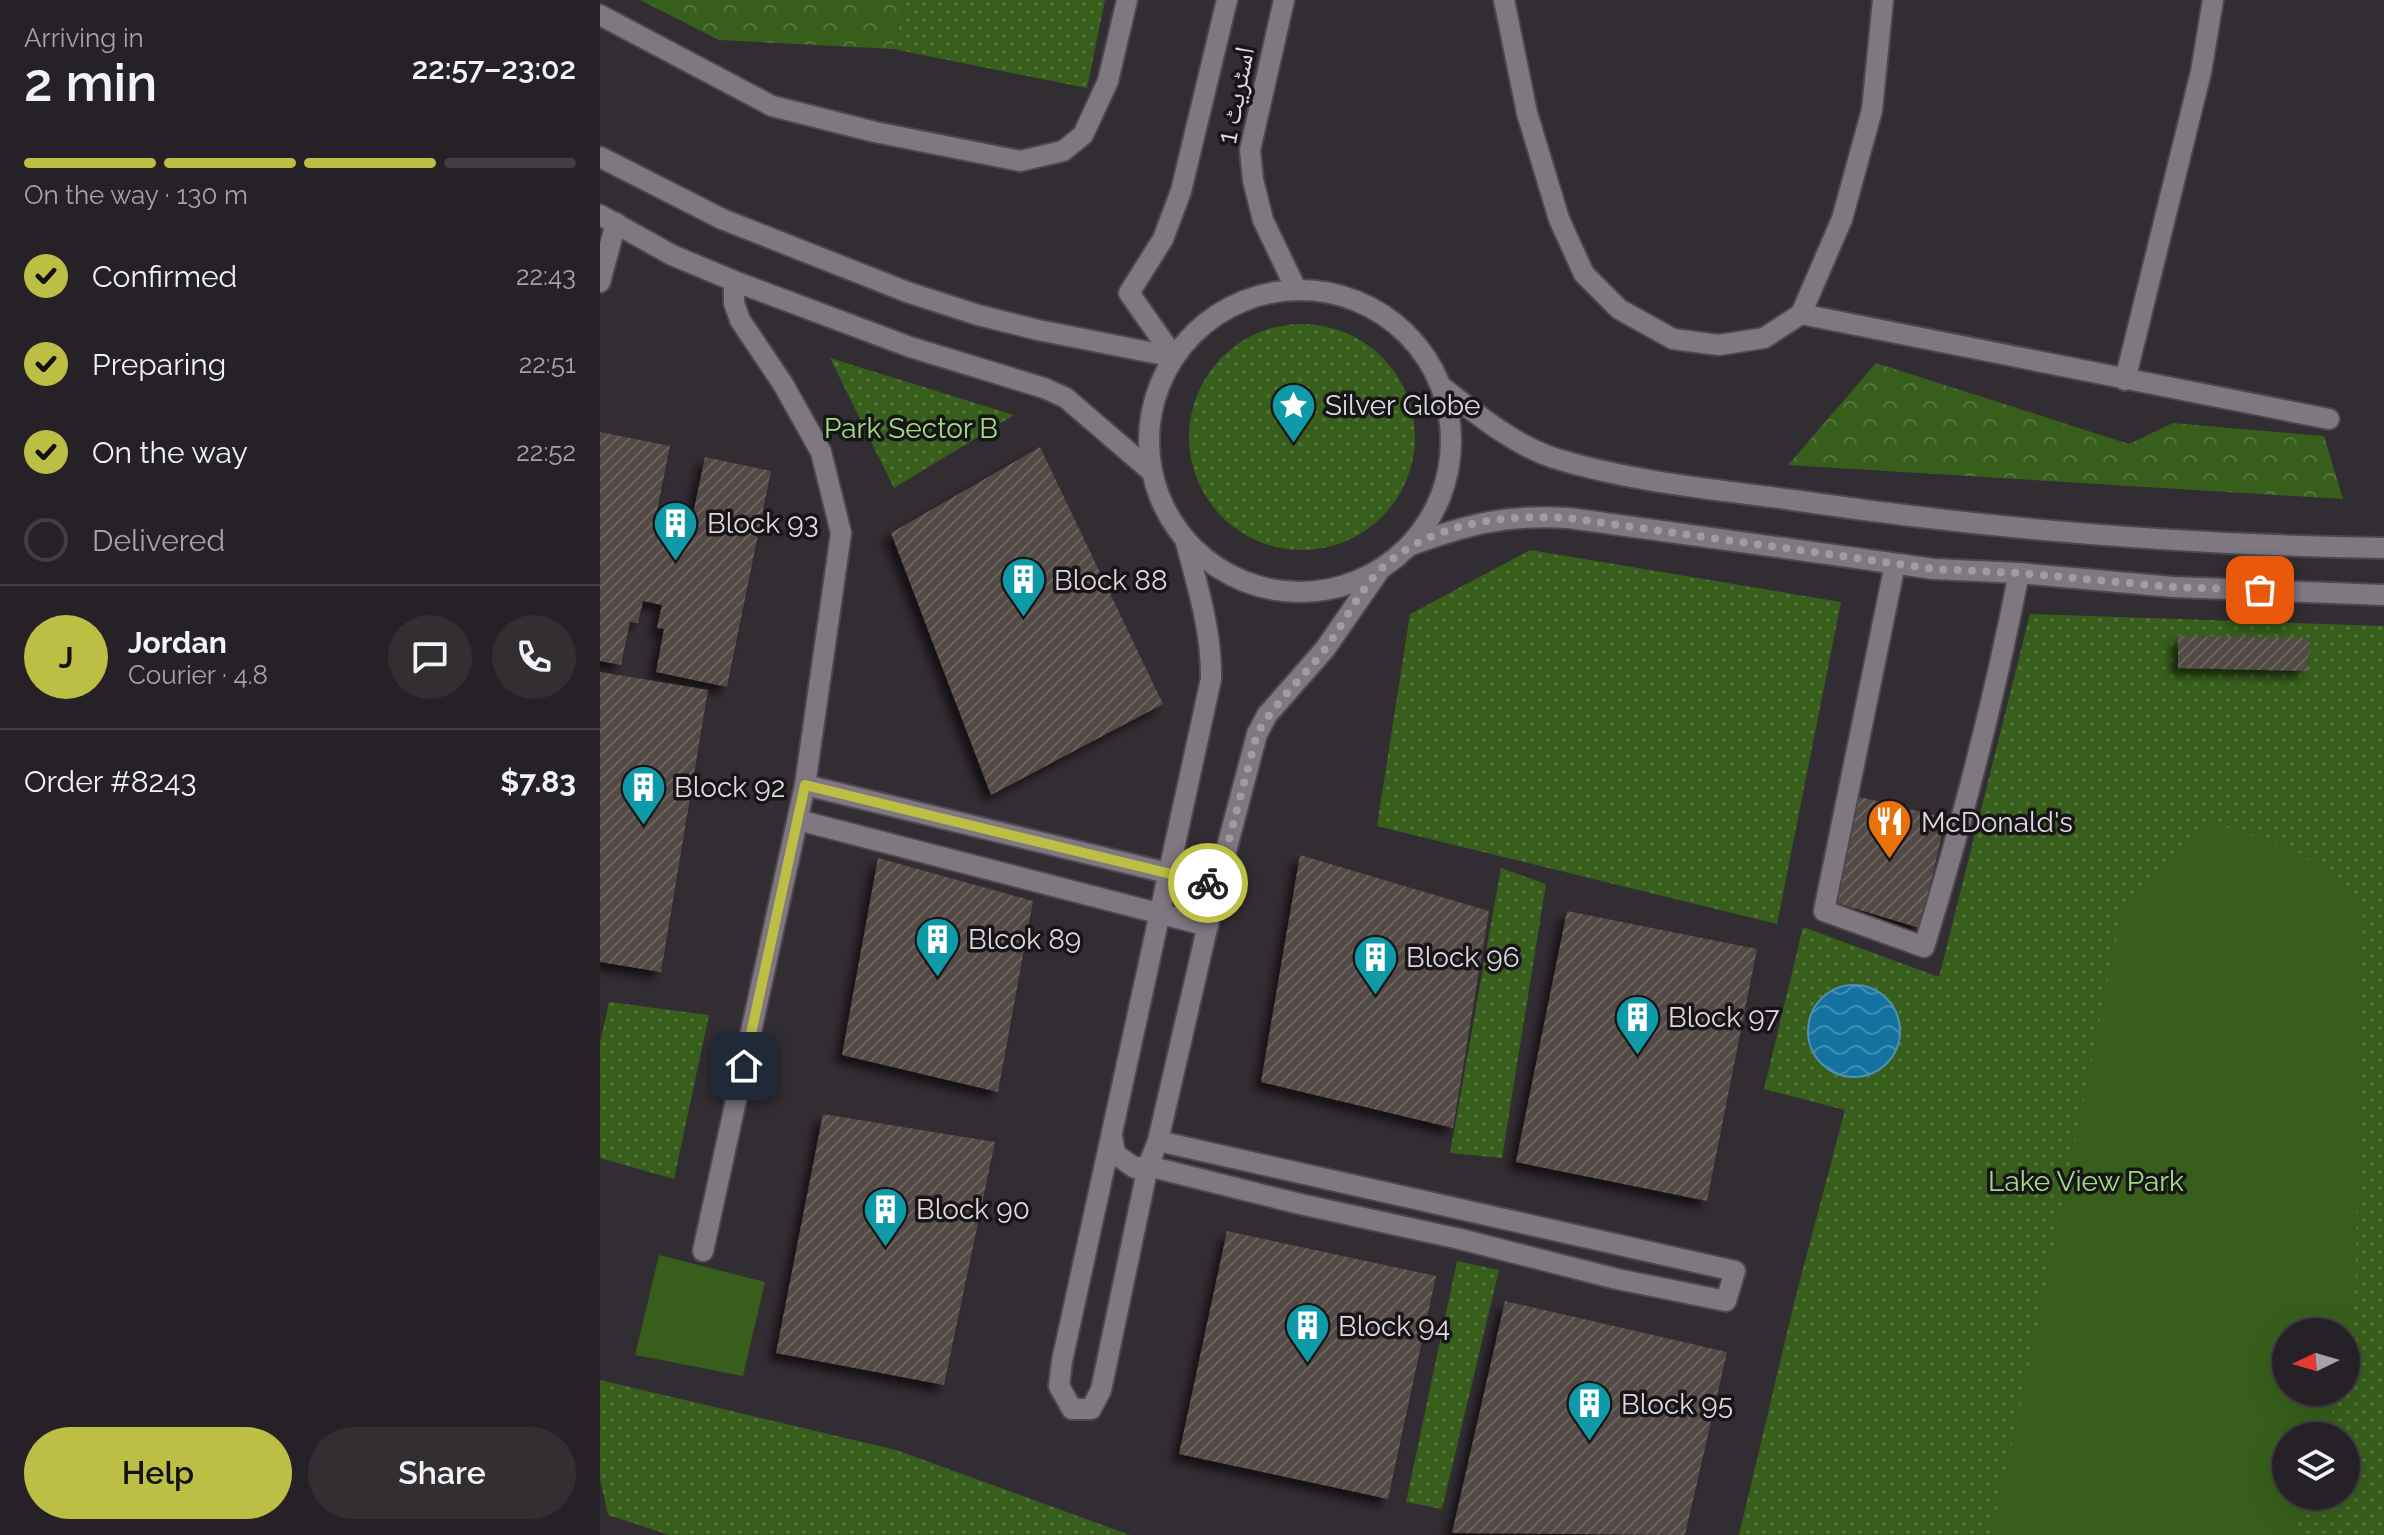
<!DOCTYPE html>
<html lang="en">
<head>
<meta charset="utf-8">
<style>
  :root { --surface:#262126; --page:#322e32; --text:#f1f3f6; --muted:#a4a3a7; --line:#423e43; --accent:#bcbf43 }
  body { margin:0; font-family:Raleway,"Noto Naskh Arabic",sans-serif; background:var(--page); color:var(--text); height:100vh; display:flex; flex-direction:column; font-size:30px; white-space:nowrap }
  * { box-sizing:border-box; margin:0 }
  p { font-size:26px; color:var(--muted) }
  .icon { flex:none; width:44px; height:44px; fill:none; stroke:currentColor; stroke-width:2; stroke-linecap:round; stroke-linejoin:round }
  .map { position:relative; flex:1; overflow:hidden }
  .side { display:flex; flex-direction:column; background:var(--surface); width:600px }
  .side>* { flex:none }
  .needle { width:52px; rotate:265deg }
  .tools { position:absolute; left:1672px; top:1318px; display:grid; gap:16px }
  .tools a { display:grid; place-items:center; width:88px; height:88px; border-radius:50%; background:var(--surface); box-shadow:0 8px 32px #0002,0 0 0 2px var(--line); font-size:40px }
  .pin { position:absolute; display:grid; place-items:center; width:68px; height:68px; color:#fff; margin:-34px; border-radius:16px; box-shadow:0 4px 12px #0006 }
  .courier { position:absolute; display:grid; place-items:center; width:80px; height:80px; margin:-40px; border:6px solid #bcbf43; border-radius:50%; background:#fff; color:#222; box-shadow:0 2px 10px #0007 }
  .headline em { font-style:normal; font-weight:600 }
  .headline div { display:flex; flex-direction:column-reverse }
  .headline { display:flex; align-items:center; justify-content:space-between; height:136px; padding:0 24px }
  h1 { font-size:52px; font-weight:600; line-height:60px }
  .bar { display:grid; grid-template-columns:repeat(4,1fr); gap:12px 8px; align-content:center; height:96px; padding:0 24px }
  .bar i { height:10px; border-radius:6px; background:var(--line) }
  .bar .current { background:var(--accent) }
  .bar p { grid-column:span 4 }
  .line { display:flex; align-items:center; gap:20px; padding:0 24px; border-top:2px solid var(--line) }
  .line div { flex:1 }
  .round { display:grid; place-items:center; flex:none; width:84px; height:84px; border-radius:42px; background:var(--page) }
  ol { padding:0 24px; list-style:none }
  li { display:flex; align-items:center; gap:24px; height:88px }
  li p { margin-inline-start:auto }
  li .icon { padding:8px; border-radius:50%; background:var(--accent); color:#111; stroke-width:4 }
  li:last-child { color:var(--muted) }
  li i { width:44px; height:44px; border:4px solid var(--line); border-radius:50% }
  .primary-button { display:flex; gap:16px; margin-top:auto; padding:16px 24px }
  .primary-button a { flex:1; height:92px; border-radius:48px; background:var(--accent); color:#111; font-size:32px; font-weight:600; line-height:92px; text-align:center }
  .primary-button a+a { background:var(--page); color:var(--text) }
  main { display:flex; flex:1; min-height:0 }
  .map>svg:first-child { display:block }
</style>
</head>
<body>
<main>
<section class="side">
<div class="headline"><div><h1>2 min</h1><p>Arriving in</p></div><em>22:57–23:02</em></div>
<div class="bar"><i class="current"></i><i class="current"></i><i class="current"></i><i></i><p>On the way · 130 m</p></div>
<ol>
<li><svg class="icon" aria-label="check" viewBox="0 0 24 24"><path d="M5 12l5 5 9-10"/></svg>Confirmed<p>22:43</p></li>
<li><svg class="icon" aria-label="check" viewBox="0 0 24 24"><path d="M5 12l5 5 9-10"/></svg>Preparing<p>22:51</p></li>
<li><svg class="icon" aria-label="check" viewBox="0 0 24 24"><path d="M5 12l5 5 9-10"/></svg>On the way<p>22:52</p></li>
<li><i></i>Delivered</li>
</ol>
<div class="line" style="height:144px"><b class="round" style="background:var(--accent);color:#111">J</b><div><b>Jordan</b><p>Courier · 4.8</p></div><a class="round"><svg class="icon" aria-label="chat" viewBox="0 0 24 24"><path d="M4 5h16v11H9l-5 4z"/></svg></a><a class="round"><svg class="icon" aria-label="phone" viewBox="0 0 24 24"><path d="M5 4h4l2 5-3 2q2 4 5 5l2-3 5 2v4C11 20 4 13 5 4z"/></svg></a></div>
<div class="line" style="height:104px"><div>Order #8243</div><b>$7.83</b></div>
<div class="primary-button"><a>Help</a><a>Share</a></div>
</section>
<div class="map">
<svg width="1784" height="1535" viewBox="0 0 1784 1535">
  <defs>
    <pattern id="green-dots" width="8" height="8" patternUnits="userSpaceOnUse" patternTransform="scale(2)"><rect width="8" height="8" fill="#375f1b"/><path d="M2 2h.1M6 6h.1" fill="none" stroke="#54753c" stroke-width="1.8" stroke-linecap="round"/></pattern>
    <pattern id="forest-crowns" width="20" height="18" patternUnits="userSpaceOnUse" patternTransform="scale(2)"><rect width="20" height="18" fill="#375f1b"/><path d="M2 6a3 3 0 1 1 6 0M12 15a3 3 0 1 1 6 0" fill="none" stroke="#54753c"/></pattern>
    <pattern id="water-waves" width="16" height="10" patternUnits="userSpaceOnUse" patternTransform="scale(2)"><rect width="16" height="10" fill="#1472a0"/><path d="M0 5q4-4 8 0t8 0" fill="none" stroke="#418cb1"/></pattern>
    <pattern id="building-hatch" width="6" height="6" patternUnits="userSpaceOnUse" patternTransform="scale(2)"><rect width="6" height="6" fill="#524844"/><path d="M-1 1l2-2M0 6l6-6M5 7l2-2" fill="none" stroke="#6a625f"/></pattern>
    <filter id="shadow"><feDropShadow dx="-7" dy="7" stdDeviation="4" flood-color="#0009"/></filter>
  </defs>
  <rect width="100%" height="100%" fill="#322c33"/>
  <!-- green -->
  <g fill="url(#green-dots)" fill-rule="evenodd">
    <polygon points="306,0 505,0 487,88 293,49"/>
    <circle cx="702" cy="437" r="113"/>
    <polygon points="230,358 414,415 294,488"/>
    <polygon points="930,550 1241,602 1177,924 777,826 810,614"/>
    <path d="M1430 614 1784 626V1535H1139L1195 1299 1245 1110 1164 1089 1203 927 1339 977ZM1686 1332H1746V1392H1686ZM1686 1436H1746V1496H1686Z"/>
    <polygon points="901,868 946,884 902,1158 850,1153"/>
    <polygon points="9,1002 109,1015 74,1179 0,1158 0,1043"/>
    <polygon points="857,1261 899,1270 842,1509 806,1502"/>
    <polygon points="0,1380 296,1450 530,1535 69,1535 8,1515 0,1478"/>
  </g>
  <!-- forest -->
  <g fill="url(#forest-crowns)">
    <polygon points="40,0 306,0 293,49 119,40"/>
    <polygon points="1276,363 1529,444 1573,423 1724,436 1743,499 1188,465"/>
  </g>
  <!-- pitch -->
  <g fill="#375f1b">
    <polygon points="1609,822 1695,849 1763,903 1755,1291 1746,1339 1746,1332 1686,1332 1686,1392 1736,1392 1727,1436 1686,1436 1686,1496 1708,1496 1693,1535 1391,1535 1428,1372 1523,908"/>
    <polygon points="59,1255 165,1282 143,1376 35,1355"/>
  </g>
  <!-- water -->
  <circle fill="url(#water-waves)" stroke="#5091b3" stroke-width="2" cx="1254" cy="1031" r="46"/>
  <!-- building -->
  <g fill="url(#building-hatch)" filter="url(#shadow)">
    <polygon points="0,432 70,446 56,516 91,524 105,457 171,471 127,687 56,672 64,629 57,628 62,605 43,601 38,623 30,622 21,665 0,661"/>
    <polygon points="440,447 563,704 391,795 291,533"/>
    <polygon points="1578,636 1710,638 1707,671 1578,668"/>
    <polygon points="0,672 108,690 61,972 0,962"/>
    <polygon points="1256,796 1346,818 1320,928 1236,903"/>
    <polygon points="700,855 889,911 853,1128 661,1082"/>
    <polygon points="278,858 433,901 398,1092 242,1055"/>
    <polygon points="967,911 1157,949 1107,1201 916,1162"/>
    <polygon points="223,1114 395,1142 344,1385 176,1353"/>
    <polygon points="627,1231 836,1276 788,1499 579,1454"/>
    <polygon points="905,1301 1127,1352 1085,1535 852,1533"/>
  </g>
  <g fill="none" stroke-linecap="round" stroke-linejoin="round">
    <defs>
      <g id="minor">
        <polyline points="684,0 650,150 653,180 663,220 696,289"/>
        <polyline points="904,0 927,113 959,219 984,274 1019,309 1073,339 1119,345 1164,338 1201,314 1242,219 1272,110 1283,0"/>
        <polyline points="0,15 172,106 275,132 420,161 463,151 483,135 508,81 527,0"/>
        <polyline points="0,157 122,219 307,292 378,315 438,330 574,357"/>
        <polyline points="0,215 72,255 134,281 310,347 444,388 466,398 552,472"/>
        <polyline points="0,282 16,223"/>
        <circle cx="700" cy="441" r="151"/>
        <polyline points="1201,314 1729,419"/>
        <polyline points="574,357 529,293 563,239 581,191 627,0"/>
        <polyline points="1525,380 1601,72 1613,0"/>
        <path d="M842 387C877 414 912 444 954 458 1031 482 1113 489 1193 500 1388 529 1586 545 1784 548"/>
        <path d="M585 539C597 585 612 631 611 679 563 907 510 1133 462 1361L459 1386 472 1409H491L501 1390 548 1166 558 1141 617 885 657 734 667 715 725 649 779 571"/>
        <path d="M811 545C869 524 907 514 969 518L1334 569 1419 573 1573 587 1784 595"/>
        <path d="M1295 564 1224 911 1324 947C1362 824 1394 700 1419 573"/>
        <polyline points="205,785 617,885"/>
        <polyline points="198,820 608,926"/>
        <polyline points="512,1136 515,1154 535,1168 548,1166 700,1204 860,1239 1017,1279 1126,1301 1135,1271 558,1141"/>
        <polyline points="103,1251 205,785 241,533 221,452 183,384 140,320 134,303 134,281"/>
      </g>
    </defs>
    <!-- minor casing -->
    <use href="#minor" stroke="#4d474e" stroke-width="24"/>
    <!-- minor -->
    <use href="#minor" stroke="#7f7880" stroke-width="20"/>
  </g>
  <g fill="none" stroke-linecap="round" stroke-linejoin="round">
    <!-- done -->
    <path stroke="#a19ca2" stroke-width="8" stroke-dasharray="0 14.4" d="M608 883 617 885 657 734C675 702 704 677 726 648 742 626 761 589 779 571 827 523 903 514 969 518L1334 569 1419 573 1573 587 1660 590"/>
    <!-- route -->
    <polyline stroke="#bcbf43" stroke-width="10" points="144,1066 205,785 608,883"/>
  </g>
  <!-- icons -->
  <defs>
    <symbol id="sight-pin" viewBox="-11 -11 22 30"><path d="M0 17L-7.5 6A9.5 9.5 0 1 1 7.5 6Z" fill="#0f9aa8" stroke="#181519"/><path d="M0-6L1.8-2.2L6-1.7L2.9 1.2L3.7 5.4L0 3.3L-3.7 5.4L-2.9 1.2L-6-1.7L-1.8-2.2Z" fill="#fff"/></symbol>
    <symbol id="building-pin" viewBox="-11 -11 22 30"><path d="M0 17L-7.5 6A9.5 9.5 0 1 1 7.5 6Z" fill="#0f9aa8" stroke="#181519"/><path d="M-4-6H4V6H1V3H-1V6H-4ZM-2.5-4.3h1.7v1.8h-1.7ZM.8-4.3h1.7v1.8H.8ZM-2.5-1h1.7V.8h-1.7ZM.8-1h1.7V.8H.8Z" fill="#fff"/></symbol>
    <symbol id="restaurant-pin" viewBox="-11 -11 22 30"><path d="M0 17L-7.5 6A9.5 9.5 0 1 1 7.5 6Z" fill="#e8710a" stroke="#181519"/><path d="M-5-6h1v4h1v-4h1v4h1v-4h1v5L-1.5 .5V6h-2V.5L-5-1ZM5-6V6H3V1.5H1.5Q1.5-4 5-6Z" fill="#fff"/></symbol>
  </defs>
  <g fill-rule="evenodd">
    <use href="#sight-pin" x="668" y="380" width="51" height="69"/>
    <use href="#building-pin" x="50" y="498" width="51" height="69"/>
    <use href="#building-pin" x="398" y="554" width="51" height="69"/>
    <use href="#building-pin" x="18" y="762" width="51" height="69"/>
    <use href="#restaurant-pin" x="1264" y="796" width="51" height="69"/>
    <use href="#building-pin" x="312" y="914" width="51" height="69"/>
    <use href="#building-pin" x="750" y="932" width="51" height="69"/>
    <use href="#building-pin" x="1012" y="992" width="51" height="69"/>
    <use href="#building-pin" x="260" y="1184" width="51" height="69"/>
    <use href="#building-pin" x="682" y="1300" width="51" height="69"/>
    <use href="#building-pin" x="964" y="1378" width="51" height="69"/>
  </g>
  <g text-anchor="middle" stroke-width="7" stroke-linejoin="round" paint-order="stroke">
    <!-- street labels -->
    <g font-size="28" fill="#ddd9de" stroke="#181519">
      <text transform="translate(635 95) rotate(-79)" y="10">اسٹریٹ 1</text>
    </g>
    <!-- poi labels -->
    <g font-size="28" fill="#ddd9de" stroke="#181519" text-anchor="start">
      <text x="725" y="415">Silver Globe</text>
      <text x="107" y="533">Block 93</text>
      <text x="454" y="590">Block 88</text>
      <text x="74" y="797">Block 92</text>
      <text x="1321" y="832">McDonald's</text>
      <text x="368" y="949">Blcok 89</text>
      <text x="806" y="967">Block 96</text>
      <text x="1068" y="1027">Block 97</text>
      <text x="316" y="1219">Block 90</text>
      <text x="738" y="1336">Block 94</text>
      <text x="1021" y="1414">Block 95</text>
    </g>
    <!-- park labels -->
    <g font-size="28" fill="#a2de80" stroke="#181519">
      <text x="311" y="438">Park Sector B</text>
      <text x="1486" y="1191">Lake View Park</text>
    </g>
  </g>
</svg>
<div class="tools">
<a><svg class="needle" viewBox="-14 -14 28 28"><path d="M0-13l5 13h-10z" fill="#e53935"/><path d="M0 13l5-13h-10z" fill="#a4a3a7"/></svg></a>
<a><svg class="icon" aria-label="layers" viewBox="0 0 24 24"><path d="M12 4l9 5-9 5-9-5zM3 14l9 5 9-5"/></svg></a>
</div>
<div class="pin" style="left:1660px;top:590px;background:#ea580c"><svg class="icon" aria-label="bag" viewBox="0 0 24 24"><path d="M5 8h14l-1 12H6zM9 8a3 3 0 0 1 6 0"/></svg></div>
<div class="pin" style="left:144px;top:1066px;background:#1f2937"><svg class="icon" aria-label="home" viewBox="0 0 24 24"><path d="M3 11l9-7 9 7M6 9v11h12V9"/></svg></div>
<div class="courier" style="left:608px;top:883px"><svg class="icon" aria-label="bike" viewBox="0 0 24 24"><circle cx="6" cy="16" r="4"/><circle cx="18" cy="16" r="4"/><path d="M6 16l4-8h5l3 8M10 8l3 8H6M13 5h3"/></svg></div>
</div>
</main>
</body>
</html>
